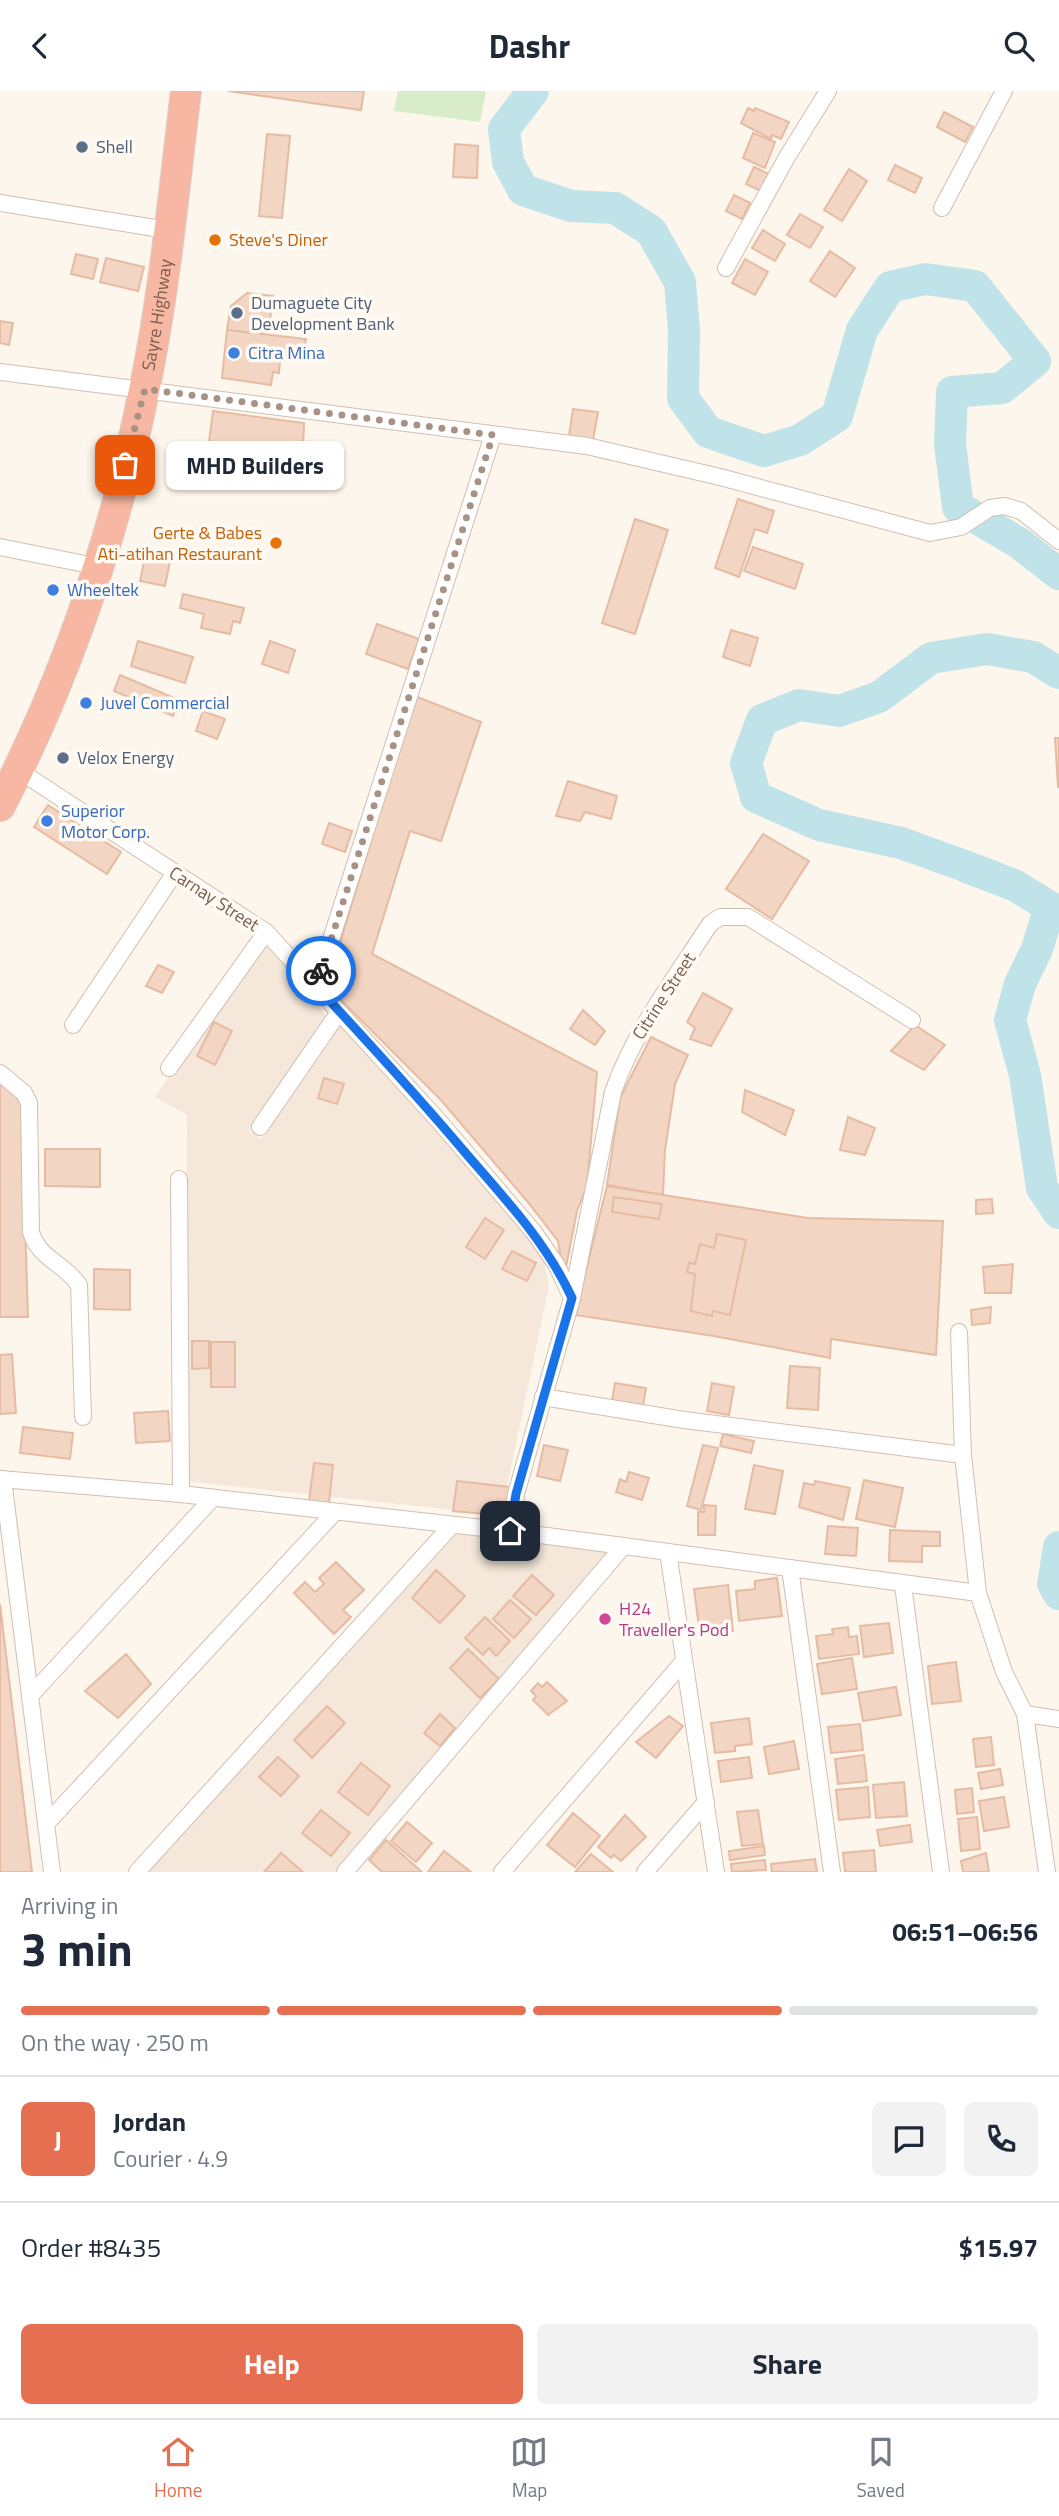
<!DOCTYPE html>
<html lang="en">
<head>
<meta charset="utf-8">
<style>
  :root { --surface:#fff; --page:#f2f2f3; --text:#1f2937; --muted:#747a83; --line:#e0e1e3; --accent:#e76f51 }
  body { margin:0; font-family:"Titillium Web",sans-serif; background:var(--page); color:var(--text); height:100vh; display:flex; flex-direction:column; font-size:26px; white-space:nowrap }
  * { box-sizing:border-box; margin:0 }
  p { font-size:23px; color:var(--muted) }
  .icon { flex:none; width:38px; height:38px; fill:none; stroke:currentColor; stroke-width:2; stroke-linecap:round; stroke-linejoin:round }
  .map { position:relative; height:1781px; overflow:hidden }
  .drawer { display:flex; flex-direction:column; background:var(--surface); flex:1 }
  .drawer>* { flex:none }
  .pin { position:absolute; display:grid; place-items:center; width:60px; height:60px; color:#fff; margin:-30px; border-radius:14px; box-shadow:0 4px 10px #0006 }
  .courier { position:absolute; display:grid; place-items:center; width:70px; height:70px; margin:-35px; border:5px solid #1a73e8; border-radius:50%; background:#fff; color:#222; box-shadow:0 2px 9px #0007 }
  .bubble { position:absolute; height:49px; border-radius:10px; background:var(--surface); box-shadow:0 2px 5px #0004; font-size:23px; font-weight:700; line-height:49px; text-align:center }
  .overview em { font-style:normal; font-weight:700 }
  .overview div { display:flex; flex-direction:column-reverse }
  .overview { display:flex; align-items:center; justify-content:space-between; height:119px; padding:0 21px }
  h1 { font-size:46px; font-weight:700; line-height:52px }
  .bar { display:grid; grid-template-columns:repeat(4,1fr); gap:10px 7px; align-content:center; height:84px; padding:0 21px }
  .bar i { height:9px; border-radius:5px; background:var(--line) }
  .bar .selected { background:var(--accent) }
  .bar p { grid-column:span 4 }
  .line { display:flex; align-items:center; gap:18px; padding:0 21px; border-top:2px solid var(--line) }
  .line div { flex:1 }
  .round { display:grid; place-items:center; flex:none; width:74px; height:74px; border-radius:10px; background:var(--page) }
  .primary-button { display:flex; gap:14px; margin-top:auto; padding:14px 21px }
  .primary-button a { flex:1; height:80px; border-radius:10px; background:var(--accent); color:#fff; font-size:28px; font-weight:700; line-height:80px; text-align:center }
  .primary-button a+a { background:var(--page); color:var(--text) }
  header { display:flex; justify-content:space-between; align-items:center; height:91px; padding:0 21px; background:var(--surface); font-size:32px; font-weight:700 }
  .dock { display:flex; justify-content:space-around; align-items:center; height:98px; border-top:2px solid var(--line); background:var(--surface); font-size:19px; color:var(--muted) }
  .dock a { display:grid; justify-items:center; gap:4px }
  .dock .selected { color:var(--accent) }
  .map>svg:first-child { display:block }
</style>
</head>
<body>
<header><svg class="icon" aria-label="back" viewBox="0 0 24 24"><path d="M15 5l-7 7 7 7"/></svg>Dashr<svg class="icon" aria-label="search" viewBox="0 0 24 24"><circle cx="10" cy="10" r="6"/><path d="M15 15l6 6"/></svg></header>
<div class="map">
<svg width="1059" height="1781" viewBox="0 0 1059 1781">
  <rect width="100%" height="100%" fill="#fdf6ec"/>
  <!-- residential -->
  <g fill="#f5e8da">
    <polygon points="262,844 327,926 249,1040 261,1048 340,935 410,1002 541,1155 549,1195 501,1424 184,1390 187,1024 155,1006"/>
    <polygon points="455,1439 612,1461 345,1781 144,1781"/>
  </g>
  <!-- green -->
  <polygon fill="#d8ecc9" points="398,0 486,0 480,31 394,20"/>
  <g fill="none" stroke-linecap="round" stroke-linejoin="round">
    <!-- river -->
    <g stroke="#bfe3e8" stroke-width="32">
      <polyline points="533,0 504,38 508,71 523,99 571,115 615,117 651,140 680,191 684,239 683,307 708,341 764,360 800,349 837,325 862,239 890,196 925,188 975,195 1035,270 1002,297 952,301 950,353 958,416 1019,452 1059,483"/>
      <polyline points="1059,582 1033,566 987,558 931,567 879,606 839,620 799,614 762,629 746,672 756,706 819,734 901,752 962,774 1016,795 1050,816 1037,858 1020,893 1010,929 1025,984 1042,1097 1059,1122"/>
      <polyline points="1059,1456 1053,1493 1059,1503"/>
    </g>
  </g>
  <!-- building -->
  <g fill="#f3d5c3" stroke="#e6bba3" stroke-width="2">
    <polygon points="228,0 364,0 361,19"/>
    <polygon points="748,17 754,20 755,17 789,31 781,48 772,44 771,48 741,32"/>
    <polygon points="944,21 973,36 965,51 937,36"/>
    <polygon points="753,42 775,51 765,77 743,67"/>
    <polygon points="267,43 290,45 282,127 259,125"/>
    <polygon points="455,53 478,55 477,87 453,86"/>
    <polygon points="895,74 922,87 915,102 888,89"/>
    <polygon points="754,76 769,83 761,100 746,93"/>
    <polygon points="849,78 867,90 842,130 824,119"/>
    <polygon points="734,104 750,112 742,128 726,120"/>
    <polygon points="800,123 823,136 810,157 787,144"/>
    <polygon points="763,139 785,153 775,170 752,157"/>
    <polygon points="830,160 855,177 835,206 810,190"/>
    <polygon points="76,163 98,168 93,188 71,183"/>
    <polygon points="106,167 144,176 138,200 100,191"/>
    <polygon points="745,168 768,181 755,204 732,192"/>
    <polygon points="247,202 273,205 268,244 227,239 231,215"/>
    <polygon points="0,230 13,232 9,254 0,252"/>
    <polygon points="227,239 306,248 304,258 288,256 288,270 280,270 279,282 273,281 271,294 222,287"/>
    <polygon points="573,318 598,321 593,349 569,345"/>
    <polygon points="213,320 304,332 303,359 314,362 312,394 278,393 205,381"/>
    <polygon points="738,408 774,420 767,442 755,438 739,486 715,477"/>
    <polygon points="635,428 668,439 635,543 602,532"/>
    <polygon points="753,456 803,473 795,498 744,480"/>
    <polygon points="146,461 171,466 165,495 140,490"/>
    <polygon points="183,503 244,517 240,532 233,530 230,543 201,537 204,523 180,517"/>
    <polygon points="377,533 419,548 408,578 366,563"/>
    <polygon points="731,539 758,547 750,575 723,566"/>
    <polygon points="138,550 193,566 185,592 131,575"/>
    <polygon points="270,550 295,559 288,582 262,573"/>
    <polygon points="120,584 179,609 173,625 114,600"/>
    <polygon points="415,605 481,631 441,750 410,740 372,863 597,981 587,1095 577,1120 564,1186 558,1150 527,1110 440,1008 327,895"/>
    <polygon points="203,620 225,628 217,648 196,640"/>
    <polygon points="1055,647 1059,647 1059,696 1058,696"/>
    <polygon points="568,690 617,705 611,728 585,721 580,730 556,725"/>
    <polygon points="48,714 121,761 107,783 34,736"/>
    <polygon points="329,732 352,740 345,761 322,753"/>
    <polygon points="763,743 809,770 772,828 726,798"/>
    <polygon points="158,874 174,881 162,902 146,895"/>
    <polygon points="703,902 732,918 711,955 690,948 695,937 687,931"/>
    <polygon points="583,919 605,940 595,954 570,938"/>
    <polygon points="214,931 232,940 215,974 197,965"/>
    <polygon points="915,934 945,954 924,979 891,960"/>
    <polygon points="651,946 688,964 675,993 665,1059 663,1104 607,1094 620,1007"/>
    <polygon points="324,987 344,993 337,1013 318,1007"/>
    <polygon points="0,991 21,1005 28,1226 0,1226"/>
    <polygon points="745,999 794,1019 785,1044 742,1021"/>
    <polygon points="848,1026 875,1037 865,1064 840,1059"/>
    <polygon points="45,1058 100,1058 100,1096 45,1095"/>
    <polygon points="607,1095 808,1127 943,1130 936,1264 831,1248 830,1267 714,1245 575,1224"/>
    <polygon points="614,1106 662,1113 659,1128 612,1121"/>
    <polygon points="992,1108 993,1122 976,1123 976,1109"/>
    <polygon points="485,1127 504,1139 485,1168 466,1156"/>
    <polygon points="717,1143 746,1149 730,1224 713,1220 712,1225 691,1220 695,1183 687,1181 689,1172 695,1173 700,1153 714,1157"/>
    <polygon points="512,1160 536,1172 527,1190 502,1178"/>
    <polygon points="1013,1173 1011,1202 985,1202 983,1176"/>
    <polygon points="94,1178 130,1179 130,1219 94,1218"/>
    <polygon points="991,1216 990,1232 972,1234 971,1219"/>
    <polygon points="192,1250 209,1250 209,1277 192,1278"/>
    <rect x="211" y="1251" width="24" height="45"/>
    <polygon points="12,1263 16,1322 0,1323 0,1264"/>
    <polygon points="790,1275 820,1277 818,1319 787,1317"/>
    <polygon points="615,1292 646,1297 643,1315 612,1310"/>
    <polygon points="712,1292 734,1296 729,1324 707,1320"/>
    <polygon points="168,1320 170,1350 136,1352 134,1322"/>
    <polygon points="23,1336 73,1342 70,1368 20,1362"/>
    <polygon points="723,1343 754,1350 751,1362 720,1355"/>
    <polygon points="544,1354 568,1359 560,1390 537,1385"/>
    <polygon points="703,1354 718,1357 701,1419 687,1415"/>
    <polygon points="314,1372 333,1374 329,1412 309,1410"/>
    <polygon points="754,1374 783,1380 775,1423 745,1418"/>
    <polygon points="629,1381 649,1387 642,1409 616,1401 620,1388 626,1391"/>
    <polygon points="864,1389 903,1397 895,1436 856,1428"/>
    <polygon points="457,1390 510,1396 509,1411 497,1410 496,1424 453,1420"/>
    <polygon points="815,1390 850,1397 843,1429 799,1416 804,1392 814,1394"/>
    <polygon points="704,1414 716,1415 715,1444 698,1444 698,1421 704,1421"/>
    <polygon points="828,1435 858,1437 856,1465 825,1463"/>
    <polygon points="890,1439 940,1441 940,1455 922,1455 922,1471 889,1470"/>
    <polygon points="336,1471 364,1499 343,1519 351,1526 334,1543 294,1502 305,1491 315,1501 324,1493 319,1487"/>
    <polygon points="436,1479 465,1505 440,1532 412,1507"/>
    <polygon points="532,1484 554,1504 536,1524 513,1505"/>
    <polygon points="777,1487 782,1525 739,1530 736,1500 755,1498 755,1490"/>
    <polygon points="728,1494 733,1540 700,1544 694,1498"/>
    <polygon points="510,1509 531,1528 514,1547 493,1528"/>
    <polygon points="0,1513 32,1781 0,1781"/>
    <polygon points="485,1526 510,1550 496,1565 489,1557 483,1564 465,1547"/>
    <polygon points="889,1532 893,1562 864,1566 860,1535"/>
    <polygon points="848,1536 849,1546 857,1545 859,1563 819,1568 816,1545 833,1543 832,1538"/>
    <polygon points="468,1558 499,1588 480,1607 450,1577"/>
    <polygon points="126,1563 151,1593 118,1627 85,1600"/>
    <polygon points="852,1567 857,1598 822,1603 817,1573"/>
    <polygon points="956,1571 961,1610 932,1613 928,1575"/>
    <polygon points="547,1591 567,1610 548,1624 533,1609 536,1605 531,1600 538,1592 542,1596"/>
    <polygon points="896,1596 901,1624 863,1630 858,1602"/>
    <polygon points="327,1615 345,1632 312,1667 294,1649"/>
    <polygon points="440,1623 455,1637 440,1655 424,1642"/>
    <polygon points="669,1625 683,1635 656,1667 636,1651"/>
    <polygon points="749,1627 752,1653 735,1655 735,1660 715,1662 711,1632"/>
    <polygon points="860,1633 863,1659 831,1662 828,1636"/>
    <polygon points="991,1646 994,1674 976,1676 973,1648"/>
    <polygon points="794,1650 799,1678 769,1683 764,1656"/>
    <polygon points="864,1664 867,1690 838,1693 835,1668"/>
    <polygon points="278,1666 299,1685 281,1705 259,1686"/>
    <polygon points="749,1666 752,1687 721,1691 718,1670"/>
    <polygon points="361,1672 390,1695 368,1724 338,1701"/>
    <polygon points="1000,1678 1003,1694 981,1698 978,1682"/>
    <polygon points="904,1691 907,1725 876,1727 873,1694"/>
    <polygon points="868,1696 870,1726 839,1729 836,1699"/>
    <polygon points="972,1697 974,1721 957,1723 955,1699"/>
    <polygon points="1004,1706 1009,1736 984,1740 979,1710"/>
    <polygon points="321,1719 350,1742 331,1765 302,1742"/>
    <polygon points="758,1719 763,1753 742,1755 737,1721"/>
    <polygon points="573,1722 600,1745 575,1776 547,1754"/>
    <polygon points="625,1724 646,1746 621,1770 614,1764 611,1767 598,1756"/>
    <polygon points="977,1726 980,1758 961,1760 958,1728"/>
    <polygon points="407,1731 432,1752 416,1771 391,1750"/>
    <polygon points="910,1734 912,1751 880,1755 877,1739"/>
    <polygon points="386,1749 422,1781 382,1781 369,1769"/>
    <polygon points="764,1755 765,1764 730,1769 729,1760"/>
    <polygon points="874,1759 876,1781 845,1781 843,1762"/>
    <polygon points="444,1760 471,1781 428,1781"/>
    <polygon points="281,1762 303,1781 264,1781"/>
    <polygon points="986,1762 989,1781 963,1781 961,1770"/>
    <polygon points="591,1763 613,1781 575,1781"/>
    <polygon points="815,1768 817,1781 772,1781 771,1773"/>
    <polygon points="765,1769 766,1779 732,1781 731,1773"/>
  </g>
  <g fill="none" stroke-linecap="round" stroke-linejoin="round">
    <defs>
      <g id="street">
        <polyline points="0,112 167,139"/>
        <polyline points="942,117 1004,0"/>
        <polyline points="726,177 787,66 828,0"/>
        <polyline points="0,281 587,355 720,386 930,442 961,436 990,417 1004,415 1021,420 1059,450"/>
        <polyline points="0,456 100,476"/>
        <polyline points="18,679 266,841 438,1029 533,1140 556,1173 572,1207 516,1403 510,1440"/>
        <polyline points="316,895 493,344"/>
        <polyline points="73,934 174,783"/>
        <polyline points="169,977 266,841"/>
        <path d="M0 982 24 1002 29 1012 31 1141C38 1167 65 1173 79 1194L83 1326"/>
        <polyline points="260,1036 339,921"/>
        <polyline points="179,1088 181,1403"/>
        <path d="M572 1207 613 1001C634 940 675 887 710 833L720 826H748L912 929"/>
        <polyline points="959,1241 963,1364"/>
        <polyline points="543,1306 684,1329 963,1364 978,1502"/>
        <polyline points="0,1388 181,1403 510,1440 978,1502 1004,1581 1025,1623 1059,1628"/>
        <polyline points="3,1388 52,1781"/>
        <polyline points="668,1461 716,1781"/>
        <polyline points="790,1477 832,1781"/>
        <polyline points="903,1494 941,1781"/>
        <polyline points="30,1605 212,1408"/>
        <polyline points="1025,1623 1047,1781"/>
        <polyline points="46,1733 335,1421"/>
        <polyline points="137,1781 452,1434"/>
        <polyline points="345,1781 622,1457"/>
        <polyline points="502,1781 683,1571"/>
        <polyline points="645,1781 706,1711"/>
      </g>
      <g id="highway">
        <path id="s1" d="M0 715C68 583 116 440 145 295 165 198 174 98 186 0"/>
      </g>
    </defs>
    <!-- street casing -->
    <use href="#street" stroke="#d1beb0" stroke-width="18"/>
    <!-- highway casing -->
    <use href="#highway" stroke="#dad1cd" stroke-width="32"/>
    <!-- street -->
    <use href="#street" stroke="#fff" stroke-width="16"/>
    <!-- highway -->
    <use href="#highway" stroke="#f7b7a3" stroke-width="30"/>
  </g>
  <g fill="none" stroke-linecap="round" stroke-linejoin="round">
    <!-- done -->
    <polyline stroke="#a89285" stroke-width="7" stroke-dasharray="0 12.6" points="125,374 145,298 493,344 321,880"/>
    <!-- route -->
    <path stroke="#1a73e8" stroke-width="9" d="M321 880 316 895C368 951 420 1008 469 1066 508 1111 547 1153 572 1207L516 1403 510 1440"/>
  </g>
  <!-- markers -->
  <g fill="#5c6f8a" stroke="#fffaf3" stroke-width="2.5">
    <circle cx="82" cy="56" r="7"/>
    <circle cx="237" cy="222" r="7"/>
    <circle cx="63" cy="667" r="7"/>
  </g>
  <g fill="#e8710a" stroke="#fffaf3" stroke-width="2.5">
    <circle cx="215" cy="149" r="7"/>
    <circle cx="276" cy="452" r="7"/>
  </g>
  <g fill="#3f7fe0" stroke="#fffaf3" stroke-width="2.5">
    <circle cx="234" cy="262" r="7"/>
    <circle cx="53" cy="499" r="7"/>
    <circle cx="86" cy="612" r="7"/>
    <circle cx="47" cy="730" r="7"/>
  </g>
  <circle fill="#d1479c" stroke="#fffaf3" stroke-width="2.5" cx="605" cy="1528" r="7"/>
  <g text-anchor="middle" stroke-width="7" stroke-linejoin="round" paint-order="stroke">
    <!-- service labels -->
    <g font-size="18" fill="#4e5e75" stroke="#fffaf3" text-anchor="start">
      <text x="96" y="62">Shell</text>
      <text x="251" y="218">Dumaguete City<tspan x="251" dy="21">Development Bank</tspan></text>
      <text x="77" y="673">Velox Energy</text>
    </g>
    <!-- food labels -->
    <g font-size="18" fill="#c56008" stroke="#fffaf3" text-anchor="start">
      <text x="229" y="155">Steve's Diner</text>
      <text x="262" y="448" text-anchor="end">Gerte &amp; Babes<tspan x="262" dy="21">Ati-atihan Restaurant</tspan></text>
    </g>
    <!-- street labels -->
    <g font-size="18" fill="#7a5c4d" stroke="#fffaf3">
      <text dy="6" stroke="none"><textPath href="#s1" startOffset="518">Sayre Highway</textPath></text>
      <text transform="translate(214 808) rotate(33)" y="6">Carnay Street</text>
      <text transform="translate(664 905) rotate(-57)" y="6">Citrine Street</text>
    </g>
    <!-- shop labels -->
    <g font-size="18" fill="#366cbe" stroke="#fffaf3" text-anchor="start">
      <text x="248" y="268">Citra Mina</text>
      <text x="67" y="505">Wheeltek</text>
      <text x="100" y="618">Juvel Commercial</text>
      <text x="61" y="726">Superior<tspan x="61" dy="21">Motor Corp.</tspan></text>
    </g>
    <!-- hotel labels -->
    <g font-size="18" fill="#b23c85" stroke="#fffaf3" text-anchor="start">
      <text x="619" y="1524">H24<tspan x="619" dy="21">Traveller's Pod</tspan></text>
    </g>
  </g>
</svg>
<div class="pin" style="left:125px;top:374px;background:#ea580c"><svg class="icon" aria-label="bag" viewBox="0 0 24 24"><path d="M5 8h14l-1 12H6zM9 8a3 3 0 0 1 6 0"/></svg></div>
<div class="pin" style="left:510px;top:1440px;background:#1f2937"><svg class="icon" aria-label="home" viewBox="0 0 24 24"><path d="M3 11l9-7 9 7M6 9v11h12V9"/></svg></div>
<div class="courier" style="left:321px;top:880px"><svg class="icon" aria-label="bike" viewBox="0 0 24 24"><circle cx="6" cy="16" r="4"/><circle cx="18" cy="16" r="4"/><path d="M6 16l4-8h5l3 8M10 8l3 8H6M13 5h3"/></svg></div>
<div class="bubble" style="left:166px;top:350px;width:178px">MHD Builders</div>
</div>
<section class="drawer">
<div class="overview"><div><h1>3 min</h1><p>Arriving in</p></div><em>06:51–06:56</em></div>
<div class="bar"><i class="selected"></i><i class="selected"></i><i class="selected"></i><i></i><p>On the way · 250 m</p></div>
<div class="line" style="height:126px"><b class="round" style="background:var(--accent);color:#fff">J</b><div><b>Jordan</b><p>Courier · 4.9</p></div><a class="round"><svg class="icon" aria-label="chat" viewBox="0 0 24 24"><path d="M4 5h16v11H9l-5 4z"/></svg></a><a class="round"><svg class="icon" aria-label="phone" viewBox="0 0 24 24"><path d="M5 4h4l2 5-3 2q2 4 5 5l2-3 5 2v4C11 20 4 13 5 4z"/></svg></a></div>
<div class="line" style="height:91px"><div>Order #8435</div><b>$15.97</b></div>
<div class="primary-button"><a>Help</a><a>Share</a></div>
</section>
<nav class="dock">
<a class="selected"><svg class="icon" aria-label="home" viewBox="0 0 24 24"><path d="M3 11l9-7 9 7M6 9v11h12V9"/></svg>Home</a>
<a><svg class="icon" aria-label="map" viewBox="0 0 24 24"><path d="M3 6l6-2 6 2 6-2v14l-6 2-6-2-6 2zM9 4v14M15 6v14"/></svg>Map</a>
<a><svg class="icon" aria-label="saved" viewBox="0 0 24 24"><path d="M7 4h10v16l-5-4-5 4z"/></svg>Saved</a>
</nav>
</body>
</html>
